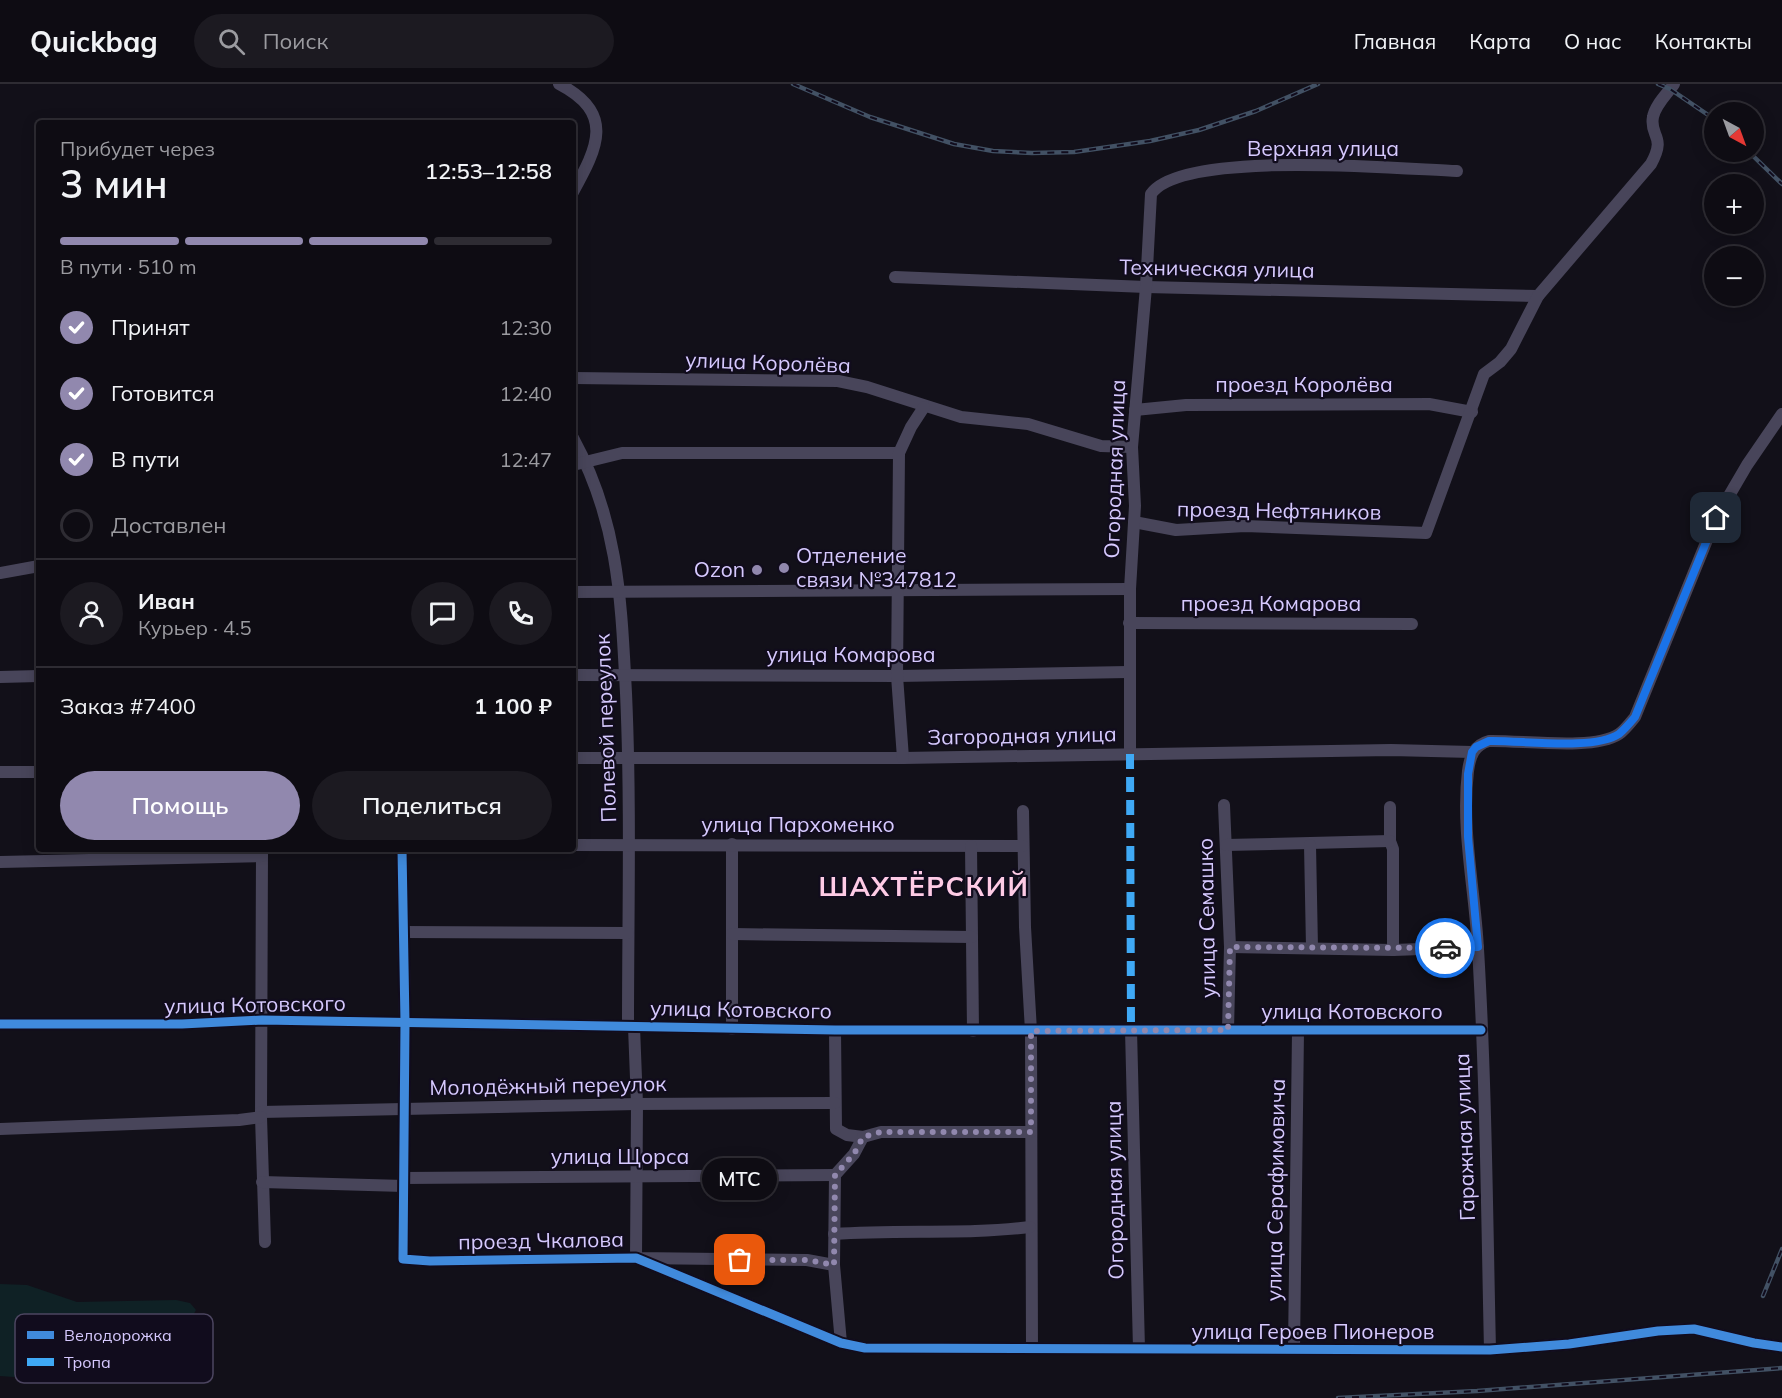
<!DOCTYPE html>
<html lang="ru">
<head>
<meta charset="utf-8">
<style>
  :root { --surface:#0e0c13; --page:#1c1a21; --text:#f1f3f6; --muted:#9b9ba0; --line:#2e2c33; --accent:#9188ae }
  body { margin:0; font-family:Mulish,sans-serif; background:var(--page); color:var(--text); height:100vh; display:flex; flex-direction:column; font-size:22px; white-space:nowrap }
  * { box-sizing:border-box; margin:0 }
  p { font-size:20px; color:var(--muted) }
  .icon { flex:none; width:33px; height:33px; fill:none; stroke:currentColor; stroke-width:2; stroke-linecap:round; stroke-linejoin:round }
  .map { position:relative; flex:1; overflow:hidden }
  .panel { position:absolute; left:36px; top:36px; width:540px; height:732px; display:flex; flex-direction:column; background:var(--surface); border-radius:6px; box-shadow:0 3px 15px #0003,0 0 0 2px var(--line) }
  .panel>* { flex:none }
  .needle { width:39px; rotate:139deg }
  .tools { position:absolute; left:1704px; top:18px; display:grid; gap:12px }
  .tools a { display:grid; place-items:center; width:60px; height:60px; border-radius:50%; background:var(--surface); box-shadow:0 3px 15px #0003,0 0 0 2px var(--line); font-size:30px }
  .pin { position:absolute; display:grid; place-items:center; width:51px; height:51px; color:#fff; margin:-26px; border-radius:12px; box-shadow:0 3px 9px #0006 }
  .courier { position:absolute; display:grid; place-items:center; width:60px; height:60px; margin:-30px; border:4px solid #1a73e8; border-radius:50%; background:#fff; color:#222; box-shadow:0 2px 8px #0007 }
  .bubble { position:absolute; height:42px; border-radius:21px; background:var(--surface); box-shadow:0 3px 15px #0003,0 0 0 2px var(--line); font-size:20px; font-weight:600; line-height:42px; text-align:center }
  .summary em { font-style:normal; font-weight:600 }
  .summary div { display:flex; flex-direction:column-reverse }
  .summary { display:flex; align-items:center; justify-content:space-between; height:102px; padding:0 24px }
  h1 { font-size:39px; font-weight:600; line-height:45px }
  .bar { display:grid; grid-template-columns:repeat(4,1fr); gap:9px 6px; align-content:center; height:72px; padding:0 24px }
  .bar i { height:8px; border-radius:4px; background:var(--line) }
  .bar .on { background:var(--accent) }
  .bar p { grid-column:span 4 }
  .line { display:flex; align-items:center; gap:15px; padding:0 24px; border-top:2px solid var(--line) }
  .line div { flex:1 }
  .round { display:grid; place-items:center; flex:none; width:63px; height:63px; border-radius:32px; background:var(--page) }
  ol { padding:0 24px; list-style:none }
  li { display:flex; align-items:center; gap:18px; height:66px }
  li p { margin-inline-start:auto }
  li .icon { padding:6px; border-radius:50%; background:var(--accent); color:#fff; stroke-width:4 }
  li:last-child { color:var(--muted) }
  li i { width:33px; height:33px; border:3px solid var(--line); border-radius:50% }
  .cta { display:flex; gap:12px; margin-top:auto; padding:12px 24px }
  .cta a { flex:1; height:69px; border-radius:36px; background:var(--accent); color:#fff; font-size:24px; font-weight:600; line-height:69px; text-align:center }
  .cta a+a { background:var(--page); color:var(--text) }
  header { display:flex; align-items:center; gap:36px; box-sizing:border-box; height:84px; padding:0 30px; background:var(--surface); border-bottom:2px solid var(--line) }
  header strong { font-size:28px }
  nav { display:flex; gap:33px; margin-inline-start:auto; font-size:21px }
  .search { width:420px; height:54px; background:var(--page); display:flex; align-items:center; gap:15px; box-sizing:border-box; padding:0 21px; border-radius:33px; color:var(--muted); font-size:22px }
  .map>svg:first-child { display:block }
</style>
</head>
<body>
<header>
<strong>Quickbag</strong>
<div class="search"><svg class="icon" aria-label="search" viewBox="0 0 24 24"><circle cx="10" cy="10" r="6"/><path d="M15 15l6 6"/></svg>Поиск</div>
<nav><a>Главная</a><a>Карта</a><a>О нас</a><a>Контакты</a></nav>
</header>
<div class="map">
<svg width="1782" height="1314" viewBox="0 0 1782 1314">
  <rect width="100%" height="100%" fill="#121019"/>
  <!-- green -->
  <polygon fill="#0f2125" points="0,1200 27,1201 77,1218 176,1216 190,1219 196,1226 169,1275 157,1289 28,1294 0,1292"/>
  <g fill="none" stroke-linecap="round" stroke-linejoin="round">
    <!-- minor -->
    <g stroke="#48455a" stroke-width="12">
      <path d="M559 0C615 29 598 63 573 108"/>
      <polyline points="895,193 1146,203 1538,212"/>
      <polyline points="573,294 838,297 867,303 961,333 1028,340 1101,362 1132,363"/>
      <polyline points="1135,326 1186,321 1429,320 1472,328"/>
      <path d="M573 354C619 438 621 517 626 609 631 720 628 831 628 941"/>
      <polyline points="573,381 622,369 899,369"/>
      <path d="M1134 438 1176 446 1245 442 1426 449 1484 290 1500 278 1511 265 1538 212 1651 80C1667 51 1649 53 1653 33 1655 21 1667 10 1674 0"/>
      <polyline points="0,489 39,482"/>
      <polyline points="573,508 1130,505"/>
      <polyline points="1129,539 1412,540"/>
      <polyline points="573,591 897,592 1128,588"/>
      <polyline points="0,593 39,592"/>
      <path d="M1130 670V505L1135 422 1132 363 1146 203 1151 110C1181 65 1401 85 1457 87"/>
      <polyline points="573,674 903,674 1391,666 1472,668"/>
      <polyline points="903,674 897,592 899,369 911,343 924,323"/>
      <polyline points="0,688 39,688"/>
      <polyline points="1224,721 1230,863 1228,946"/>
      <polyline points="1390,723 1390,757 1393,765 1393,866"/>
      <polyline points="1023,727 1025,843 1031,947 1032,1264"/>
      <polyline points="732,760 732,945"/>
      <polyline points="573,761 1023,762"/>
      <polyline points="1226,761 1390,757"/>
      <polyline points="1310,761 1312,864"/>
      <polyline points="971,762 973,947"/>
      <polyline points="262,765 261,1033 265,1158"/>
      <polyline points="402,765 405,938 403,1175 430,1177 636,1174 841,1259 865,1264 1490,1266 1569,1260 1658,1247 1694,1245 1754,1259 1782,1263"/>
      <polyline points="0,778 262,772"/>
      <polyline points="404,848 628,849"/>
      <polyline points="732,850 972,853"/>
      <polyline points="1230,863 1393,866 1478,863"/>
      <polyline points="0,940 182,940 262,936 835,946 1481,946"/>
      <polyline points="634,943 637,1020 636,1174 807,1176 834,1181"/>
      <polyline points="835,946 836,1045 847,1051 863,1053 854,1070 835,1091 834,1181 841,1259"/>
      <polyline points="1131,946 1139,1265"/>
      <polyline points="261,1028 637,1020 835,1019"/>
      <polyline points="0,1045 239,1036 261,1033"/>
      <polyline points="863,1053 881,1048 1031,1048"/>
      <polyline points="404,1094 835,1091"/>
      <polyline points="262,1098 404,1102"/>
      <path d="M834 1150C900 1145 965 1151 1030 1143"/>
      <polyline points="1294,1265 1298,947"/>
      <path d="M1490 1266C1487 1133 1486 999 1478 865 1475 806 1461 746 1468 687 1470 672 1474 661 1489 657 1522 656 1593 667 1619 650 1625 646 1630 639 1635 633L1716 434 1747 381 1782 330"/>
    </g>
    <defs>
      <g id="rail">
        <polyline points="793,0 870,33 954,60 993,67 1032,69 1074,68 1150,57 1199,46 1256,27 1318,0"/>
        <polyline points="1658,0 1670,5 1714,35"/>
        <polyline points="1749,68 1782,100"/>
        <polyline points="1763,1212 1782,1165"/>
        <polyline points="1338,1314 1477,1307 1782,1284"/>
      </g>
    </defs>
    <!-- rail casing -->
    <use href="#rail" stroke="#425164" stroke-width="4.5"/>
    <!-- rail -->
    <use href="#rail" stroke="#110c1d" stroke-width="2" stroke-dasharray="7" stroke-linecap="butt"/>
    <!-- quiet -->
    <polyline stroke="#3fa9f5" stroke-width="8" stroke-dasharray="15 8" stroke-linecap="butt" points="1130,670 1131,946"/>
    <defs>
      <g id="cycleway">
        <polyline points="402,765 405,938 403,1175 430,1177 636,1174 841,1259 865,1264 1490,1266 1569,1260 1658,1247 1694,1245 1754,1259 1782,1263"/>
        <polyline points="0,940 182,940 262,936 835,946 1481,946"/>
      </g>
    </defs>
    <!-- cycleway casing -->
    <use href="#cycleway" stroke="#110c1d" stroke-width="13"/>
    <!-- cycleway -->
    <use href="#cycleway" stroke="#408adc" stroke-width="9"/>
  </g>
  <g fill="none" stroke-linecap="round" stroke-linejoin="round">
    <!-- done -->
    <polyline stroke="#9188ae" stroke-width="6" stroke-dasharray="0 10.8" points="740,1176 807,1176 834,1181 835,1091 854,1070 863,1053 881,1048 1031,1048 1031,947 1228,946 1230,863 1445,864"/>
    <!-- route -->
    <path stroke="#1a73e8" stroke-width="8" d="M1445 864 1478 863 1468 753V690L1472 668 1476 663 1489 657C1521 656 1593 667 1619 650 1625 645 1630 639 1635 633L1716 434"/>
  </g>
  <!-- markers -->
  <g fill="#9188ae" stroke="#110c1d" stroke-width="2">
    <circle cx="784" cy="484" r="6"/>
    <circle cx="757" cy="486" r="6"/>
  </g>
  <g text-anchor="middle" stroke-width="4.5" stroke-linejoin="round" paint-order="stroke">
    <!-- street labels -->
    <g font-size="21" fill="#d6c9fe" stroke="#110c1d">
      <text x="1323" y="72">Верхняя улица</text>
      <text transform="translate(1217 185) rotate(1)" y="7">Техническая улица</text>
      <text transform="translate(768 279) rotate(2)" y="7">улица Королёва</text>
      <text x="1304" y="308">проезд Королёва</text>
      <text transform="translate(1115 385) rotate(-88)" y="7">Огородная улица</text>
      <text transform="translate(1279 427) rotate(1)" y="7">проезд Нефтяников</text>
      <text x="1271" y="527">проезд Комарова</text>
      <text x="851" y="578">улица Комарова</text>
      <text transform="translate(606 644) rotate(-92)" y="7">Полевой переулок</text>
      <text transform="translate(1022 652) rotate(-1)" y="7">Загородная улица</text>
      <text x="798" y="748">улица Пархоменко</text>
      <text transform="translate(1207 834) rotate(-91)" y="7">улица Семашко</text>
      <text transform="translate(255 921) rotate(-1)" y="7">улица Котовского</text>
      <text transform="translate(741 926) rotate(1)" y="7">улица Котовского</text>
      <text x="1352" y="935">улица Котовского</text>
      <text transform="translate(548 1002) rotate(-1)" y="7">Молодёжный переулок</text>
      <text transform="translate(1465 1053) rotate(-92)" y="7">Гаражная улица</text>
      <text x="620" y="1080">улица Щорса</text>
      <text transform="translate(1115 1106) rotate(-91)" y="7">Огородная улица</text>
      <text transform="translate(1276 1106) rotate(-89)" y="7">улица Серафимовича</text>
      <text transform="translate(541 1157) rotate(-1)" y="7">проезд Чкалова</text>
      <text x="1313" y="1255">улица Героев Пионеров</text>
    </g>
    <!-- poi labels -->
    <g font-size="21" fill="#d6c9fe" stroke="#110c1d" text-anchor="start">
      <text x="796" y="479">Отделение<tspan x="796" dy="24">связи №347812</tspan></text>
      <text x="745" y="493" text-anchor="end">Ozon</text>
    </g>
    <!-- district labels -->
    <g font-size="27" font-weight="bold" letter-spacing="1.5" fill="#fecbe5" stroke="#110c1d">
      <text x="924" y="812">ШАХТЁРСКИЙ</text>
    </g>
  </g>
  <!-- legend -->
  <rect x="15" y="1230" width="198" height="69" rx="9" fill="#110c1d" stroke="#4c4560" stroke-width="1.5"/>
  <rect x="27" y="1247" width="27" height="8" fill="#408adc"/>
  <rect x="27" y="1274" width="27" height="8" fill="#3fa9f5"/>
  <g font-size="16" fill="#d6c9fe">
    <text x="64" y="1257">Велодорожка</text>
    <text x="64" y="1284">Тропа</text>
  </g>
</svg>
<div class="tools">
<a><svg class="needle" viewBox="-14 -14 28 28"><path d="M0-13l5 13h-10z" fill="#e53935"/><path d="M0 13l5-13h-10z" fill="#9b9ba0"/></svg></a>
<a>+</a>
<a>−</a>
</div>
<div class="pin" style="left:740px;top:1176px;background:#ea580c"><svg class="icon" aria-label="bag" viewBox="0 0 24 24"><path d="M5 8h14l-1 12H6zM9 8a3 3 0 0 1 6 0"/></svg></div>
<div class="pin" style="left:1716px;top:434px;background:#1f2937"><svg class="icon" aria-label="home" viewBox="0 0 24 24"><path d="M3 11l9-7 9 7M6 9v11h12V9"/></svg></div>
<div class="courier" style="left:1445px;top:864px"><svg class="icon" aria-label="car" viewBox="0 0 24 24"><path d="M5 17H2v-5l4-1 3-4h7l3 4 3 1v5h-3M9 17h6M6 11h13"/><circle cx="7" cy="17" r="2"/><circle cx="17" cy="17" r="2"/></svg></div>
<div class="bubble" style="left:702px;top:1074px;width:75px">МТС</div>
<section class="panel">
<div class="summary"><div><h1>3 мин</h1><p>Прибудет через</p></div><em>12:53–12:58</em></div>
<div class="bar"><i class="on"></i><i class="on"></i><i class="on"></i><i></i><p>В пути · 510 m</p></div>
<ol>
<li><svg class="icon" aria-label="check" viewBox="0 0 24 24"><path d="M5 12l5 5 9-10"/></svg>Принят<p>12:30</p></li>
<li><svg class="icon" aria-label="check" viewBox="0 0 24 24"><path d="M5 12l5 5 9-10"/></svg>Готовится<p>12:40</p></li>
<li><svg class="icon" aria-label="check" viewBox="0 0 24 24"><path d="M5 12l5 5 9-10"/></svg>В пути<p>12:47</p></li>
<li><i></i>Доставлен</li>
</ol>
<div class="line" style="height:108px"><a class="round"><svg class="icon" aria-label="person" viewBox="0 0 24 24"><circle cx="12" cy="8" r="4"/><path d="M4 21q1-7 8-7t8 7"/></svg></a><div><b>Иван</b><p>Курьер · 4.5</p></div><a class="round"><svg class="icon" aria-label="chat" viewBox="0 0 24 24"><path d="M4 5h16v11H9l-5 4z"/></svg></a><a class="round"><svg class="icon" aria-label="phone" viewBox="0 0 24 24"><path d="M5 4h4l2 5-3 2q2 4 5 5l2-3 5 2v4C11 20 4 13 5 4z"/></svg></a></div>
<div class="line" style="height:78px"><div>Заказ #7400</div><b>1 100 ₽</b></div>
<div class="cta"><a>Помощь</a><a>Поделиться</a></div>
</section>
</div>
</body>
</html>
